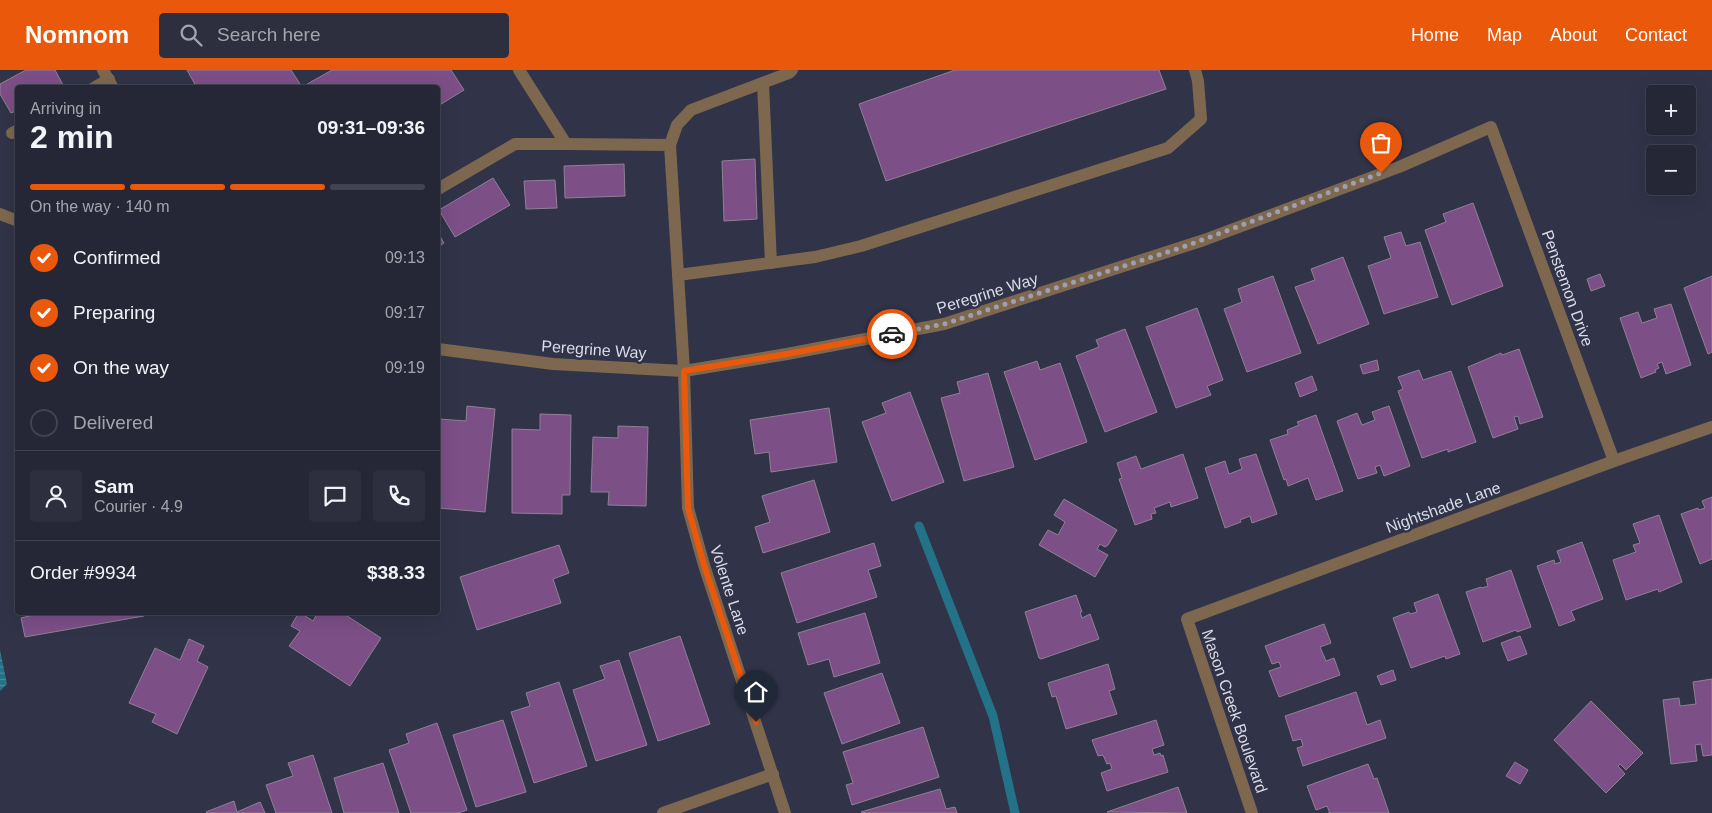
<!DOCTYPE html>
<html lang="en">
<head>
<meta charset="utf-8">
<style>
  :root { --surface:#252636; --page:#2d2e3e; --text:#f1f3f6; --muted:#a3a5ad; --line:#424351; --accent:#ea580c }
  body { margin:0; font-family:Helvetica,sans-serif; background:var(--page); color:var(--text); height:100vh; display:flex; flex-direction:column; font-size:19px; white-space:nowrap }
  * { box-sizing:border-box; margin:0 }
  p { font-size:16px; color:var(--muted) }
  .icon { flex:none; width:28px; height:28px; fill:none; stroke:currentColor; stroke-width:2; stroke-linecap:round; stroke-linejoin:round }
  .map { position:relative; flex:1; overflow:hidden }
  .side { position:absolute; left:15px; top:15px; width:425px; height:530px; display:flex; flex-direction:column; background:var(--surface); border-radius:5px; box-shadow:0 5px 20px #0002,0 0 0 1px var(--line) }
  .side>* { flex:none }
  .tools { position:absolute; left:1646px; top:15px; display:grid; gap:10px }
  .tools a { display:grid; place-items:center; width:50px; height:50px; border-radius:5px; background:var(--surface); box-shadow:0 5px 20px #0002,0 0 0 1px var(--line); font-size:25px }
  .pin { position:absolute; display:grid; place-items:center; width:42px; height:42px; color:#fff; margin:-51px -21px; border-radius:50% 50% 50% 0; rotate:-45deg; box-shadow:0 0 5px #0007 }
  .pin .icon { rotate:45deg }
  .courier { position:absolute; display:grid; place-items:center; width:50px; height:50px; margin:-25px; border:4px solid #ea580c; border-radius:50%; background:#fff; color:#222; box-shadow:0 1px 6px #0007 }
  .summary em { font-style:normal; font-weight:700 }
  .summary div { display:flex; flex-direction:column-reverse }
  .summary { display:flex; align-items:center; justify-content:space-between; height:85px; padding:0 15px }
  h1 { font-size:32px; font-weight:700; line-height:38px }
  .bar { display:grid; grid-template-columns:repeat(4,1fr); gap:8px 5px; align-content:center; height:60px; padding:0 15px }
  .bar i { height:6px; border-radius:4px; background:var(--line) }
  .bar .current { background:var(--accent) }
  .bar p { grid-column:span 4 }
  .line { display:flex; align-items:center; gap:12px; padding:0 15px; border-top:1px solid var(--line) }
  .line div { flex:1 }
  .round { display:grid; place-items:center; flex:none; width:52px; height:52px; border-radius:5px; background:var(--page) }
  ol { padding:0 15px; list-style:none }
  li { display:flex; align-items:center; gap:15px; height:55px }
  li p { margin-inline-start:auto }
  li .icon { padding:5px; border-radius:50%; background:var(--accent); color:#fff; stroke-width:4 }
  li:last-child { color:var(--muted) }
  li i { width:28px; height:28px; border:2px solid var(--line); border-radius:50% }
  header { display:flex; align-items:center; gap:30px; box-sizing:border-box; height:70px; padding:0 25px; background:var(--accent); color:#fff }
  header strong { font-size:24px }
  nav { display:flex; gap:28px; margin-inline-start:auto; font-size:18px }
  .search { width:350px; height:45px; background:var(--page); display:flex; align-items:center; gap:12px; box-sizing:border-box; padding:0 18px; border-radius:5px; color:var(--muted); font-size:19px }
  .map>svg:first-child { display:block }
</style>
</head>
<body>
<header>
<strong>Nomnom</strong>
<div class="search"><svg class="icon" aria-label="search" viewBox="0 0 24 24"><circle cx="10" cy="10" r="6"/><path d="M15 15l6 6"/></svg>Search here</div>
<nav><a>Home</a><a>Map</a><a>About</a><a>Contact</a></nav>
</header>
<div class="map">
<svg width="1712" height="743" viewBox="0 0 1712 743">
  <defs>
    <pattern id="water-rules" width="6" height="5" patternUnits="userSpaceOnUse" patternTransform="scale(1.25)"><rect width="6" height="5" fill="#237288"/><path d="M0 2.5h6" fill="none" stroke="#4d8c9e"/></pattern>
  </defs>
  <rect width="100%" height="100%" fill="#313348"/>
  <!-- water -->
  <polygon fill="url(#water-rules)" points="0,580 7,614 0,621"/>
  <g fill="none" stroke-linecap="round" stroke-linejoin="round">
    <!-- stream -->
    <polyline stroke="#237288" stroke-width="9" points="919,456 993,646 1015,743"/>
  </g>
  <!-- building -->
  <g fill="#7c4f87" stroke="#908094">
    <polygon points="26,0 55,0 63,15 58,18 18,18 18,40 11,43 0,24 0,14"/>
    <polygon points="187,0 291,0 302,17 332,0 451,0 464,20 438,36 438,18 197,18"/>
    <polygon points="955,0 1159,0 1166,19 886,111 859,34"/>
    <polygon points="755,89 757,149 724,151 722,91"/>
    <polygon points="624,94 625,126 565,128 564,96"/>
    <polygon points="493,108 510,135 455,167 439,140"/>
    <polygon points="555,110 557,138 526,139 524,111"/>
    <polygon points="1473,133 1503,216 1452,235 1425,160 1446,152 1443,144"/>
    <polygon points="1401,162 1406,176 1420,172 1438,227 1384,244 1368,196 1391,188 1384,167"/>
    <polygon points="438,163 444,173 438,177"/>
    <polygon points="1343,187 1369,254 1318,274 1295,217 1315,210 1311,199"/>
    <polygon points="1600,204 1605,216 1591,221 1587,209"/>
    <polygon points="1273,206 1301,283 1247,302 1224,239 1242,232 1238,219"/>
    <polygon points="1712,206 1712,282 1708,284 1684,218"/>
    <polygon points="1671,234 1691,295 1666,304 1662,292 1657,294 1659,298 1655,300 1656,302 1641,308 1620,248 1638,242 1642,253 1657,248 1654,239"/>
    <polygon points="1197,238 1223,310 1207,316 1211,325 1176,338 1146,257"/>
    <polygon points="1125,259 1157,342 1105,362 1076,286 1099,277 1096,270"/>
    <polygon points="1519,279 1543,347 1520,354 1518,346 1514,347 1518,359 1493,368 1468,297 1501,283 1502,285"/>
    <polygon points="1377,290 1379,300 1363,304 1360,295"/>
    <polygon points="1037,291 1040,300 1060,293 1087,372 1035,390 1004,302"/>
    <polygon points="1419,300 1423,310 1451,301 1476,372 1448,382 1448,379 1422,388 1398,321 1403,319 1398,307"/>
    <polygon points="988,303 1014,397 964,411 941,328 960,323 957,312"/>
    <polygon points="1312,306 1317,320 1300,327 1295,313"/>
    <polygon points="910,322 944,412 892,431 862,352 886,343 882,333"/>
    <polygon points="467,336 495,339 485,442 438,438 438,369 439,349 466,351"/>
    <polygon points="1389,336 1410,396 1384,406 1380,395 1375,397 1377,403 1358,409 1337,351 1357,343 1362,355 1375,350 1372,342"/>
    <polygon points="829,338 837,392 771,402 769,382 755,384 750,350"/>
    <polygon points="540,344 571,345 570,425 562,425 562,444 512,443 512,359 540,360"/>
    <polygon points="1316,345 1343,421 1316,430 1308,408 1288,416 1286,409 1284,410 1270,370 1288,364 1287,360 1299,355 1297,352"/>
    <polygon points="618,356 648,357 646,436 608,435 609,422 591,422 593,367 618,368"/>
    <polygon points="1183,384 1198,428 1171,437 1170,432 1154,438 1156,443 1151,444 1152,449 1135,455 1119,409 1122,408 1117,393 1136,386 1141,399"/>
    <polygon points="1256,384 1277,444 1252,453 1250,446 1240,450 1241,452 1225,458 1205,398 1225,391 1229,404 1242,399 1239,389"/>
    <polygon points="814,410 830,462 763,483 755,457 770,452 762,426"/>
    <polygon points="1712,427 1712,489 1700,494 1681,444 1698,438 1699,440 1705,438 1702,431"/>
    <polygon points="1064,429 1117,460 1108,475 1105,477 1100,474 1097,479 1108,485 1095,507 1039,475 1048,460 1058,465 1065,452 1054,445"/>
    <polygon points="1659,445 1682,512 1659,522 1658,519 1626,530 1613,490 1636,482 1633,475 1640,473 1633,454"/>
    <polygon points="1582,472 1603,529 1571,541 1575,550 1559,556 1537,496 1554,490 1555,494 1561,492 1557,481"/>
    <polygon points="874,473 881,496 868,500 877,527 797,553 781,503"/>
    <polygon points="559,475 569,503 553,509 561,533 477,560 460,507"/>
    <polygon points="1511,500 1531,557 1517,562 1516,560 1483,572 1466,522 1481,517 1482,518 1488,516 1486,509"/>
    <polygon points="1438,524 1460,584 1446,589 1445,586 1411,598 1393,548 1409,542 1410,544 1417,542 1414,533"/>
    <polygon points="1076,525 1082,542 1080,542 1082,548 1090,544 1099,569 1041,589 1039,588 1025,542"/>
    <polygon points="33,542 143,542 144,546 25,567 21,548 33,545"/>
    <polygon points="299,542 313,551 318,542 341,542 381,568 350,616 289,576 300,561 291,556"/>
    <polygon points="865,543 880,593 834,607 829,589 808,595 798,563"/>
    <polygon points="1324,554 1331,573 1320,577 1326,591 1334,588 1340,605 1279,627 1269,601 1281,597 1279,592 1272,594 1265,576"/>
    <polygon points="680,566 710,654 658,671 629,583"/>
    <polygon points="1520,566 1527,584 1508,591 1501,573"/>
    <polygon points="189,569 204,576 197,591 208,597 177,664 152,652 156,644 129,633 155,578 180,590"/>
    <polygon points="619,590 647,675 596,691 573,620 605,609 600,596"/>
    <polygon points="1108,594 1115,619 1109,621 1117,644 1066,659 1056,626 1052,627 1048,613"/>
    <polygon points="1393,600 1396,610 1381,615 1377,606"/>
    <polygon points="882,603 900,653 842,674 824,623"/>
    <polygon points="1712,609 1712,685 1703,686 1701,674 1695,675 1697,691 1671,694 1663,630 1679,628 1680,636 1696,634 1693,612"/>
    <polygon points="559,612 587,696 534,713 511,642 530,636 526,623"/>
    <polygon points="1356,622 1367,655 1380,650 1386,668 1303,696 1297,678 1303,676 1301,669 1293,671 1285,646"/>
    <polygon points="1591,631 1643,683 1626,700 1620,694 1618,696 1625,704 1606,723 1554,670"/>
    <polygon points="503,650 526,722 476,737 453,665"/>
    <polygon points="1156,650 1164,675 1152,679 1154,685 1160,683 1161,686 1163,685 1168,702 1107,721 1101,703 1112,699 1110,693 1107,694 1103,685 1098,686 1092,670"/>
    <polygon points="437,653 467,740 458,743 411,743 389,680 409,673 406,664"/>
    <polygon points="923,657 939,707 852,735 846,715 853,713 843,682"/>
    <polygon points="313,685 332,743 276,743 266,715 293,706 288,693"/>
    <polygon points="1515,692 1528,700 1520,714 1506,706"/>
    <polygon points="383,693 399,743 344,743 334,708"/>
    <polygon points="1368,694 1374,709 1377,708 1389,743 1328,743 1330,743 1327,736 1316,740 1307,716"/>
    <polygon points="1178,717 1187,743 1107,742"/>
    <polygon points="940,719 946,739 955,737 957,743 862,743 861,742"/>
    <polygon points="234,731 237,742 260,732 265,743 207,743 206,742"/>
  </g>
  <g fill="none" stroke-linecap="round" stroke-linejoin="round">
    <!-- minor -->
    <g stroke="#7d684f" stroke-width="12">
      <polyline points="103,0 113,18"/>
      <polyline points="763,13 771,193"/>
      <polyline points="94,18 109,9"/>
      <polyline points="12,63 18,60"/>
      <polyline points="566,74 670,75 684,301 688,438 704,495 785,743"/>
      <polyline points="670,75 677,55 691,40 789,3 792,0"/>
      <polyline points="438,119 515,74 566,74 519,0"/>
      <polyline points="0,144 18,151"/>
      <polyline points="678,205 815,187 861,176 1168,78 1201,49 1198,11 1195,0"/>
      <polyline points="438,279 553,294 684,301 787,284 944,254 1204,170 1399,97 1491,57 1614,391"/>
      <polyline points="663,743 773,704"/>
      <polyline points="1252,743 1187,549 1614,391 1712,357"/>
    </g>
  </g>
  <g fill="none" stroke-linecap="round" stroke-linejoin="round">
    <!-- done -->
    <polyline stroke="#9ea0b0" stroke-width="5" stroke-dasharray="0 9" points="892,264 944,254 1186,176 1381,103"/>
    <!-- route -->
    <polyline stroke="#ea580c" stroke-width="6" points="756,652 704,495 688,438 684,301 787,284 892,264"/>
  </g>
  <g text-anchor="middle" stroke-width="5" stroke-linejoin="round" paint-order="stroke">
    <!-- street labels -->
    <g font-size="16" fill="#d9dbe8" stroke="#313348">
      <text transform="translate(1568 218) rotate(70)" y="6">Penstemon Drive</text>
      <text transform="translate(987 223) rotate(-17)" y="6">Peregrine Way</text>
      <text transform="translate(594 279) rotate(4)" y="6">Peregrine Way</text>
      <text transform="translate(1443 437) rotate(-20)" y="6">Nightshade Lane</text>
      <text transform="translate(730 520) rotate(72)" y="6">Volente Lane</text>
      <text transform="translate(1235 641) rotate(71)" y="6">Mason Creek Boulevard</text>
    </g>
  </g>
</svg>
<div class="tools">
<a>+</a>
<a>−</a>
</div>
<div class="pin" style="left:1381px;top:103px;background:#ea580c"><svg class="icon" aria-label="bag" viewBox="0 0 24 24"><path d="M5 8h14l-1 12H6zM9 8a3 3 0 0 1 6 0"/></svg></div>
<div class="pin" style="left:756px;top:652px;background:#1f2937"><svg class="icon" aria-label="home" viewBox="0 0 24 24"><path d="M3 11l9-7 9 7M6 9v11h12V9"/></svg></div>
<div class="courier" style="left:892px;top:264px"><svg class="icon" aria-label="car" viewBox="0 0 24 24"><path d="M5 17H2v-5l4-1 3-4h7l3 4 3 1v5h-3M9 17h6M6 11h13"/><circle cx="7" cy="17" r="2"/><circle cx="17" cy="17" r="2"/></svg></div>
<section class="side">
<div class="summary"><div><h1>2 min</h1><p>Arriving in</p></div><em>09:31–09:36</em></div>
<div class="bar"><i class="current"></i><i class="current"></i><i class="current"></i><i></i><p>On the way · 140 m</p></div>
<ol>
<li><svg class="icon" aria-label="check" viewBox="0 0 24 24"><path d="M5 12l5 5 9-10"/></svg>Confirmed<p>09:13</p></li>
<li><svg class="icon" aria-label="check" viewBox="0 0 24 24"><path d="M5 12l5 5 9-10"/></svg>Preparing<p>09:17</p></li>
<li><svg class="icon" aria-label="check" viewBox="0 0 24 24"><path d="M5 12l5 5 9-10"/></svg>On the way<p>09:19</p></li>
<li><i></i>Delivered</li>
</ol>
<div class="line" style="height:90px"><a class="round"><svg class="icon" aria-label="person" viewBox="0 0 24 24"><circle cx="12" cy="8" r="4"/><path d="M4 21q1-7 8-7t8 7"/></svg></a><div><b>Sam</b><p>Courier · 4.9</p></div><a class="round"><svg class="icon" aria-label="chat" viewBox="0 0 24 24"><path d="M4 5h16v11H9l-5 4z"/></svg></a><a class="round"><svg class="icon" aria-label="phone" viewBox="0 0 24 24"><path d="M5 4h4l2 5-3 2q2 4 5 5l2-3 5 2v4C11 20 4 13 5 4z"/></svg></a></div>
<div class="line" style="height:65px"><div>Order #9934</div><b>$38.33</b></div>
</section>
</div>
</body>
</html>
